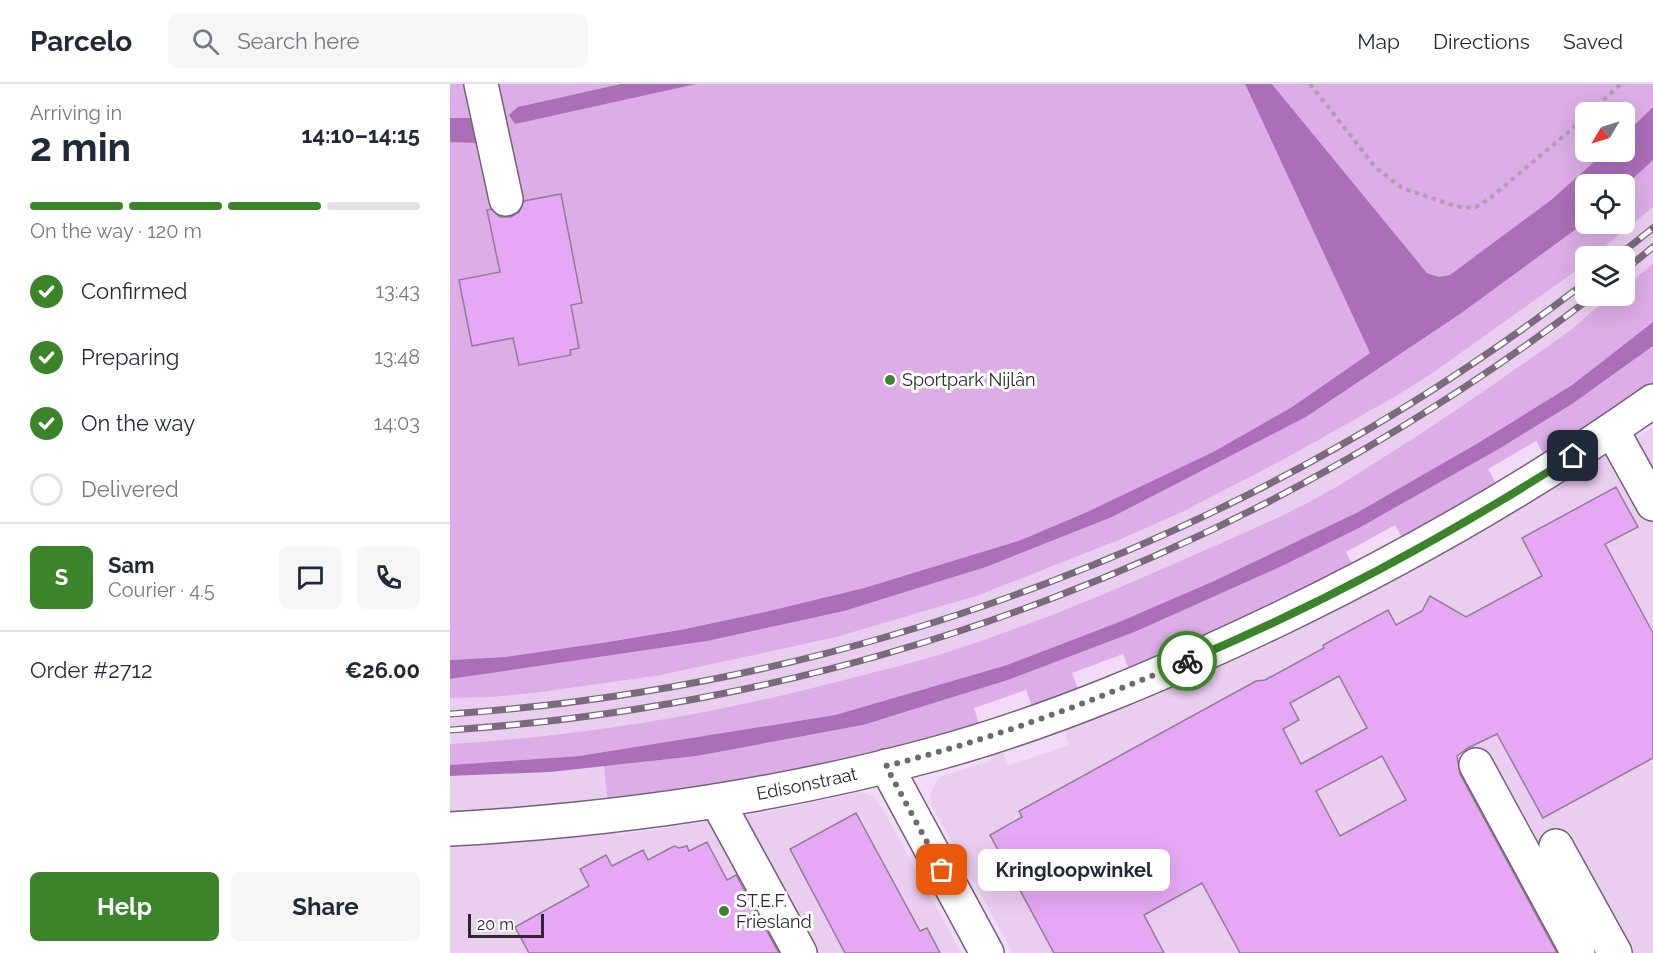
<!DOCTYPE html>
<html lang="en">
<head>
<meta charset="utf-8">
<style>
  :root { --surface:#fff; --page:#f6f6f7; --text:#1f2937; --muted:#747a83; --line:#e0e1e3; --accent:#3c842a }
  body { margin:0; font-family:Raleway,sans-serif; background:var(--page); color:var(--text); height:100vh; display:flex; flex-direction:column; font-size:22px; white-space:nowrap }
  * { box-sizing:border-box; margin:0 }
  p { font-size:20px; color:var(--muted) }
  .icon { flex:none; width:33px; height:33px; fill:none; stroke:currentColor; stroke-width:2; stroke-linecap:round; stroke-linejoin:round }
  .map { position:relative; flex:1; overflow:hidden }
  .sheet { display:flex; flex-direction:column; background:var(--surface); width:450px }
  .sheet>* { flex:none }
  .needle { width:39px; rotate:232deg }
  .fabs { position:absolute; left:1125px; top:18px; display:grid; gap:12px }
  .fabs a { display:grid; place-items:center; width:60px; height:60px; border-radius:9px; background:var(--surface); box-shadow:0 6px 24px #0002; font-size:30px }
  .scale { position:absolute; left:18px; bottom:15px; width:76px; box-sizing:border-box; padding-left:6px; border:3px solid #2f2631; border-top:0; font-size:16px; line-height:21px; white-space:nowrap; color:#2f2631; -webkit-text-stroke:4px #fff; paint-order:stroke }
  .pin { position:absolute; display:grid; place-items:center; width:51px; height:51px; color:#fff; margin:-26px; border-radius:12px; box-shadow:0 3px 9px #0006 }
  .courier { position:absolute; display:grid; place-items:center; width:60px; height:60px; margin:-30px; border:4px solid #3c842a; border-radius:50%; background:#fff; color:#222; box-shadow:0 2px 8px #0007 }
  .bubble { position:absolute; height:42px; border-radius:9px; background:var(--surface); box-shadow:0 6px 24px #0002; font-size:20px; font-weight:700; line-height:42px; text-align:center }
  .summary em { font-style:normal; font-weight:700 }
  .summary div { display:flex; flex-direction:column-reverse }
  .summary { display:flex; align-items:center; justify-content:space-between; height:102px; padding:0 30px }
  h1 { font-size:39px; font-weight:700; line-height:45px }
  .bar { display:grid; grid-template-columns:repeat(4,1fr); gap:9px 6px; align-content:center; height:72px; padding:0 30px }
  .bar i { height:8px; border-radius:4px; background:var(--line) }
  .bar .selected { background:var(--accent) }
  .bar p { grid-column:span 4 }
  .line { display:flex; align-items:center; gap:15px; padding:0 30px; border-top:2px solid var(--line) }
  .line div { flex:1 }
  .round { display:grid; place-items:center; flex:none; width:63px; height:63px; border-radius:9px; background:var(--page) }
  ol { padding:0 30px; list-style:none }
  li { display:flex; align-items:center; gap:18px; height:66px }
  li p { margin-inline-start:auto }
  li .icon { padding:6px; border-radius:50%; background:var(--accent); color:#fff; stroke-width:4 }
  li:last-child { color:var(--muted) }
  li i { width:33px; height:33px; border:3px solid var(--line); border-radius:50% }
  .cta { display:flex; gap:12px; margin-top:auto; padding:12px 30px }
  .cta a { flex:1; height:69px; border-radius:9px; background:var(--accent); color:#fff; font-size:24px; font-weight:700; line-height:69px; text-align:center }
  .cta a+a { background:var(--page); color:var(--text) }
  header { display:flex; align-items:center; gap:36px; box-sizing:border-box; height:84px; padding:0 30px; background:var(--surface); border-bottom:2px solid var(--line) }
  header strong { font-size:28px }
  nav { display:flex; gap:33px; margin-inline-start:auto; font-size:21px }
  .search { width:420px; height:54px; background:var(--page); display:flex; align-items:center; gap:15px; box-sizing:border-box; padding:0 21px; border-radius:9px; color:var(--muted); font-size:22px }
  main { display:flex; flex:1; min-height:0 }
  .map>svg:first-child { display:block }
</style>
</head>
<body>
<header>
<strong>Parcelo</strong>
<div class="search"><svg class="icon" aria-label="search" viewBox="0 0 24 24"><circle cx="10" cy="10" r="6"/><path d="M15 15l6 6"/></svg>Search here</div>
<nav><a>Map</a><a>Directions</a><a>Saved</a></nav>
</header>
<main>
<section class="sheet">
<div class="summary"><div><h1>2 min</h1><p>Arriving in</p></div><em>14:10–14:15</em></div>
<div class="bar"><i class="selected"></i><i class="selected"></i><i class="selected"></i><i></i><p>On the way · 120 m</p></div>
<ol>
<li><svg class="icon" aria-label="check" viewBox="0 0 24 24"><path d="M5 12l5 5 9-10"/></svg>Confirmed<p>13:43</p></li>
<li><svg class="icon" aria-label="check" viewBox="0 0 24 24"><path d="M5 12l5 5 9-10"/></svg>Preparing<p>13:48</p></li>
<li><svg class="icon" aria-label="check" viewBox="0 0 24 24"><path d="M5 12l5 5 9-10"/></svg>On the way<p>14:03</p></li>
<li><i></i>Delivered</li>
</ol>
<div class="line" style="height:108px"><b class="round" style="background:var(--accent);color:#fff">S</b><div><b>Sam</b><p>Courier · 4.5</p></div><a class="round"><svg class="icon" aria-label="chat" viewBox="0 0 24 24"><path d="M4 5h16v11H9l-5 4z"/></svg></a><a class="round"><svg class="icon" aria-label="phone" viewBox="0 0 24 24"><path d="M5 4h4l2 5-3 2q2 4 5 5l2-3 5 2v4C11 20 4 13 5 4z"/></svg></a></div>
<div class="line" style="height:78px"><div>Order #2712</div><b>€26.00</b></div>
<div class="cta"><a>Help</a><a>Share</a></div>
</section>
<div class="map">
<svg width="1203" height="869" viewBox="0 0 1203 869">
  <rect width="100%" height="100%" fill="#f2dbf7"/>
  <!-- built -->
  <g fill="#eacef0" fill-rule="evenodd">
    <path d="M1203 76V238L557 581 0 681V595H8L1135 138 1136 140H1174L1175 102ZM1136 172H1174V212H1136Z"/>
    <polygon points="1203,343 1203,869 563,869 482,722 480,711 487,696 492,692 542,677 541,669 551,663 558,682 619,661 613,642 1157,365 1162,371"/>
    <polygon points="154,682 162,746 167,751 318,728 409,708 422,712 431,722 511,869 0,869 0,692 100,688"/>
  </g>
  <!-- green -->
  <g fill="#dcade6">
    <polygon points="0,0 795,0 920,269 842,323 763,368 637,428 571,456 414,504 315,528 230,546 158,558 55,573 0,576"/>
    <polygon points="822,0 1203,0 1203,23 1175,50 1174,28 1136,28 1136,68 1155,68 1101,116 1000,192 989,193 977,189"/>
    <polygon points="1203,76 1203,123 1143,172 1136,172 1135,178 1124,188 981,290 946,312 838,373 732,428 671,455 529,511 386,553 211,591 91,608 43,613 0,614 0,595 257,557 394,527 536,483 662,433 856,333 1010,230 1135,138 1136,140 1174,140 1175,102"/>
    <path d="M1203 180V238L1122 301 1028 359 908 428 764 497 669 538 557 581 385 631 129 672 0 681V660C141 652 281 627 417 590 444 583 471 577 498 568 573 544 647 514 719 482 777 456 838 432 893 399 971 351 1047 299 1122 245 1137 233 1155 212 1174 212L1175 203Z"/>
    <polygon points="1203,262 1203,302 1096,374 1086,357 1038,385 1048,403 954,457 945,441 896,468 904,484 680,588 673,570 622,589 629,608 583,625 576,606 524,624 530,643 355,687 158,720 154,682 247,672 413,641 558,596 687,547 832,482 909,444 1047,366 1122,320"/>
  </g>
  <!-- water -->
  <g fill="#ab6fb8">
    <polygon points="171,0 246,0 65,40 59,31 68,23"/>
    <polygon points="795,0 822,0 977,189 989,193 1000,191 1101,116 1155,68 1174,68 1175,50 1203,23 1203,76 1175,102 1174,100 1136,100 1135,138 1133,140 1010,230 856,333 662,433 536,483 394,527 257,557 0,595 0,576 55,573 158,558 230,546 315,528 414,504 571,456 637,428 763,368 842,323 920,269"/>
    <polygon points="0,34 24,34 29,59 0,58"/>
    <polygon points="1203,238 1203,262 1122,320 1047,366 909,444 832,482 687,547 558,596 413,641 247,672 100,688 0,692 0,681 129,672 385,631 557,581 669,538 764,497 908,428 1028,359 1122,301"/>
  </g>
  <!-- building -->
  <g fill="#e6a7f4" stroke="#927d97" stroke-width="1.5" fill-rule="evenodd">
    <polygon points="111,110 132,219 121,221 129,264 120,266 121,271 69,281 63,254 22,262 9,196 50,188 37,126 41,125 50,133 61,133 69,128 74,117"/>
    <path d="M1166 403 1188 443 1155 460 1203 549V674L1093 734 1047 650 1018 664 1007 672 1010 690 1107 869H790L752 799 694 831 714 869H604L540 751 572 733 569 727 806 597 815 596 874 564 873 561 938 526 946 541 972 527 980 512 1016 533 1092 492 1072 454ZM889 592 917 644 851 680 833 645 849 636 840 619ZM932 672 956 716 890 752 866 707Z"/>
    <polygon points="406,729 470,847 477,844 490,869 395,869 340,765"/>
    <polygon points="257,758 277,796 286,791 329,869 79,869 65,843 139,802 130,785 156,771 162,782 193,766 198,776 224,762 229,764 237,762 239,767"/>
  </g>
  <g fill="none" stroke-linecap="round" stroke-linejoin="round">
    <defs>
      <g id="minor">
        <polyline points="31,0 56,115"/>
        <polyline points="1162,346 1203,420"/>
        <polyline points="1026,681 1128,869"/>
        <polyline points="436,682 537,869"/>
        <polyline points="267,717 350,869"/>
        <path id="s1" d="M0 745C165 736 328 713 488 669 604 637 718 588 827 536 958 473 1084 401 1203 317"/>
        <polyline points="1106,762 1165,869"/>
      </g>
    </defs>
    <!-- minor casing -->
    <use href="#minor" stroke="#746078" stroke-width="36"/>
    <!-- path -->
    <g stroke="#b09eb4" stroke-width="4" stroke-dasharray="4.5 4.5" stroke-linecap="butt">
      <polyline points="860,0 926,84 952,104 999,120 1014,124 1026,123 1039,115 1136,33"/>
      <polyline points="1140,28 1171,0"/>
    </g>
    <!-- minor -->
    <use href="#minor" stroke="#fff" stroke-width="33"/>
    <defs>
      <g id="rail">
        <polyline points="1168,172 1203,144"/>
        <polyline points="1174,187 1203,163"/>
        <path d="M0 630C412 602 809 450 1136 198"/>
        <path d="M0 646C417 618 811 466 1143 212"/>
      </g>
    </defs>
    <!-- rail casing -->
    <use href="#rail" stroke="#796b7c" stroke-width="7"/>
    <!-- rail -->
    <use href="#rail" stroke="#fff" stroke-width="4.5" stroke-dasharray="14" stroke-linecap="butt"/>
  </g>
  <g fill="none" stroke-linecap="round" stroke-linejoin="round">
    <!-- done -->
    <path stroke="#736576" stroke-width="6" stroke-dasharray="0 10.8" d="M492 786 436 682C540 656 639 619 737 577"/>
    <!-- route -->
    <path stroke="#3c842a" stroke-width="8" d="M737 577C871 521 1001 450 1123 372"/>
  </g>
  <!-- markers -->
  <g fill="#3c842a" stroke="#fff" stroke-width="2">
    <circle cx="440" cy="296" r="6"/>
    <circle cx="274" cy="827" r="6"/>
  </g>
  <g text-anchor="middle" stroke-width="6" stroke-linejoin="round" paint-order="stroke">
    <!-- poi labels -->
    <g font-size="18" fill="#2f2631" stroke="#fff" text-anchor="start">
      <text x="452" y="302">Sportpark Nijlân</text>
      <text x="286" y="823">ST.E.F.<tspan x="286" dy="21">Friesland</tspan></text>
    </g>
    <!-- street labels -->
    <g font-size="18" fill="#2f2631" stroke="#fff">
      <text dy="6" stroke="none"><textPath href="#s1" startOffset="360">Edisonstraat</textPath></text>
    </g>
  </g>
</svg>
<div class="fabs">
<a><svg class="needle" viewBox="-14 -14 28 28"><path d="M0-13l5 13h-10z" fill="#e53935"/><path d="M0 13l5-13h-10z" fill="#747a83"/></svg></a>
<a><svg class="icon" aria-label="locate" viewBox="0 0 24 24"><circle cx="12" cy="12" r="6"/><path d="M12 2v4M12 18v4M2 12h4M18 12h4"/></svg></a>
<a><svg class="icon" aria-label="layers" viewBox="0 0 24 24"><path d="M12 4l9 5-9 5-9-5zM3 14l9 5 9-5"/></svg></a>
</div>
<div class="scale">20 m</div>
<div class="pin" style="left:492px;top:786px;background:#ea580c"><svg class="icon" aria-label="bag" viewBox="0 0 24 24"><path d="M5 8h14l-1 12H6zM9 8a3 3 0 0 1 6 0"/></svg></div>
<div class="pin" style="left:1123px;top:372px;background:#1f2937"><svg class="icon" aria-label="home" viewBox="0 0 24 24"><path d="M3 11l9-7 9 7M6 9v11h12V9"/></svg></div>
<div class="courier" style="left:737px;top:577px"><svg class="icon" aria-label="bike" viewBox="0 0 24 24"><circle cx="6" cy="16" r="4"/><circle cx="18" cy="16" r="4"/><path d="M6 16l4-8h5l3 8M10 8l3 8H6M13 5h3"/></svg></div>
<div class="bubble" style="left:528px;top:765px;width:192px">Kringloopwinkel</div>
</div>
</main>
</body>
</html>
